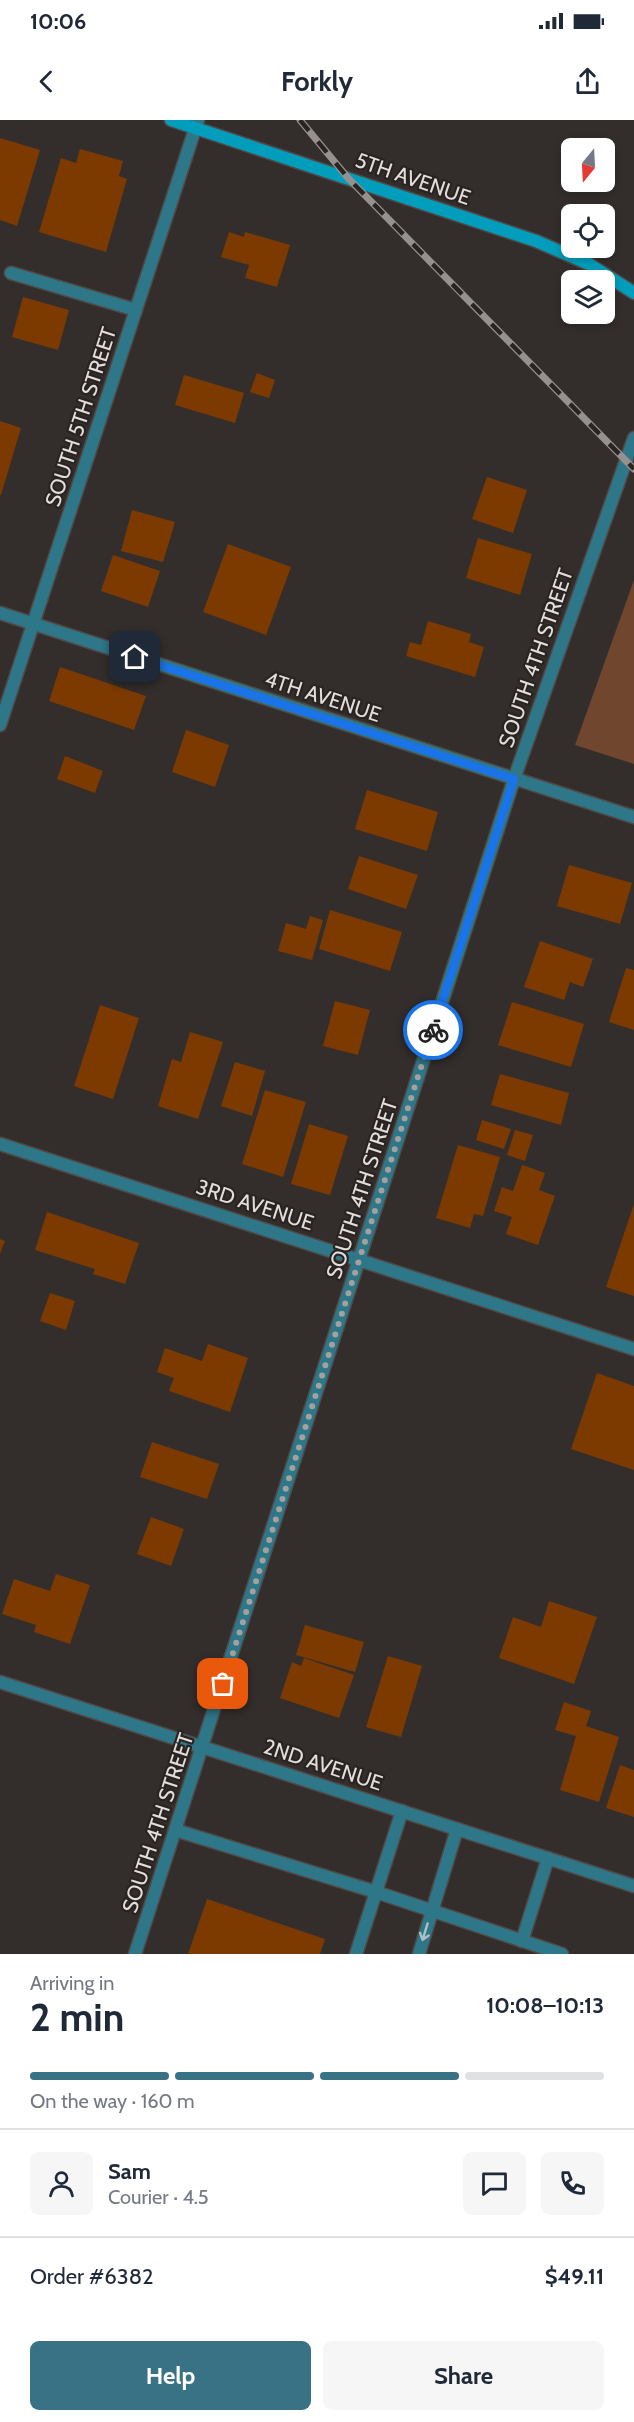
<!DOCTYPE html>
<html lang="en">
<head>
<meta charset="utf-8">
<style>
  :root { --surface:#fff; --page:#f6f6f7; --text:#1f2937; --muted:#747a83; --line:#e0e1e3; --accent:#397185 }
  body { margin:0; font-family:Cabin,sans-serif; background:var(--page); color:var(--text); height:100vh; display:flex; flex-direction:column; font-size:22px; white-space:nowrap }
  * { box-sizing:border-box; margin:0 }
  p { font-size:20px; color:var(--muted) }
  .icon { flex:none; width:33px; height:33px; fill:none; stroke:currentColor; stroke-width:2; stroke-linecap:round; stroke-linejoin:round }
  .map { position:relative; height:1834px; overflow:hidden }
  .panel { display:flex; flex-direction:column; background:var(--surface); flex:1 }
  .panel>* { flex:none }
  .needle { width:39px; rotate:198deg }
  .buttons { position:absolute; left:561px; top:18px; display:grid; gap:12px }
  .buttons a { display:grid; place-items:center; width:54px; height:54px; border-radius:9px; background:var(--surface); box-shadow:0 3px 9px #0003; font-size:30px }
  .pin { position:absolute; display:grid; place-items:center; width:51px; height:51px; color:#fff; margin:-26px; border-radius:12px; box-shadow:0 3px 9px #0006 }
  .courier { position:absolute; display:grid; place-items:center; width:60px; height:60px; margin:-30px; border:4px solid #1a73e8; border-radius:50%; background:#fff; color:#222; box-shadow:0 2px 8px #0007 }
  .summary em { font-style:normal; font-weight:800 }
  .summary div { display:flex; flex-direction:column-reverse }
  .summary { display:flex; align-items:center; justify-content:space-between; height:102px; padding:0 30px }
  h1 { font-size:39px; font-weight:800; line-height:45px }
  .bar { display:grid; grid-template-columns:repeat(4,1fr); gap:9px 6px; align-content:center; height:72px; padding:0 30px }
  .bar i { height:8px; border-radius:4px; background:var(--line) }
  .bar .on { background:var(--accent) }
  .bar p { grid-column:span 4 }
  .line { display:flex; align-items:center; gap:15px; padding:0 30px; border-top:2px solid var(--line) }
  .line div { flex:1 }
  .round { display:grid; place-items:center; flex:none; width:63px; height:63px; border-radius:9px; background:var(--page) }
  .primary-button { display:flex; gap:12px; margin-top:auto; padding:12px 30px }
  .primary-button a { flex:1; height:69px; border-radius:9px; background:var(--accent); color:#fff; font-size:24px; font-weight:800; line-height:69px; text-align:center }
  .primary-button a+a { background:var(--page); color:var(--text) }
  .status { display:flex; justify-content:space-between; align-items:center; height:42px; padding:0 30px; background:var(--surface); direction:ltr }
  .status svg { height:16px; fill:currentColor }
  header { display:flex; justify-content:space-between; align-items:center; height:78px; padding:0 30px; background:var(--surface); font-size:27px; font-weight:800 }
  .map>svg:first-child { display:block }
</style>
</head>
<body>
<div class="status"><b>10:06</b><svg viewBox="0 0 49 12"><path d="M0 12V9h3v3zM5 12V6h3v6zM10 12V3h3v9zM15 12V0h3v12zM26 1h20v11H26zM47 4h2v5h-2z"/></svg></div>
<header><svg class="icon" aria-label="back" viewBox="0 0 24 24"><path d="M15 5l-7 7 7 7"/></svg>Forkly<svg class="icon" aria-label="share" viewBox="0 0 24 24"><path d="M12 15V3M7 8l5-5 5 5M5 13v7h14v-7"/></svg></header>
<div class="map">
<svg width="634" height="1834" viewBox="0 0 634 1834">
  <rect width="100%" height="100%" fill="#332e2b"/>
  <!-- green -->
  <polygon fill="#70472e" points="634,460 634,644 575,625"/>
  <!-- building -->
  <g fill="#7c3a00">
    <polygon points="0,18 40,30 17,106 0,100"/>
    <polygon points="80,29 123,41 119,56 127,59 106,132 39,112 61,38 76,43"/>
    <polygon points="229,112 244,117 245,112 290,125 277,167 245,158 249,145 221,137"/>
    <polygon points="23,177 69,190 58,230 12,217"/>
    <polygon points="257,253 275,260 269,278 250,272"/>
    <polygon points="184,255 244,273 235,303 175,285"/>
    <polygon points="0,301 21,308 1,375 0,375"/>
    <polygon points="487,357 527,370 513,413 472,399"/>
    <polygon points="132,390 175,402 163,442 121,431"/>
    <polygon points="478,418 532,434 520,475 466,458"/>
    <polygon points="228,424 291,447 266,515 203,492"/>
    <polygon points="113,435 160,451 148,487 101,471"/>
    <polygon points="428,501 471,514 469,522 484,527 475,557 406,536 410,522 421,525"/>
    <polygon points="60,547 146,576 134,610 49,581"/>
    <polygon points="186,610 229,625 215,667 172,652"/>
    <polygon points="65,636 103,651 95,673 57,659"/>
    <polygon points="367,670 438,692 427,731 355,709"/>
    <polygon points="359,736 418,755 406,789 348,769"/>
    <polygon points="569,745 632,763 620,804 557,786"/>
    <polygon points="330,790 402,812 390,851 319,829"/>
    <polygon points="310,796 323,800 312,840 278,831 286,803 306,809"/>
    <polygon points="540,821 593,839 583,867 570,862 564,880 524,867"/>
    <polygon points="626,848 634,850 634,910 609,902"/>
    <polygon points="335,881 370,890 358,935 323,926"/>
    <polygon points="512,882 584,904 571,947 498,925"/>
    <polygon points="100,885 139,898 113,979 74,966"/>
    <polygon points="190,912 223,922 198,999 158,986 172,939 181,942"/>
    <polygon points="235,942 265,951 252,996 221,986"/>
    <polygon points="500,954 569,973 561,1005 491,985"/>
    <polygon points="265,970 306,982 283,1057 242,1044"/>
    <polygon points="482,1000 511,1009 504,1029 476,1020"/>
    <polygon points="309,1004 348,1016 330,1075 291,1064"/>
    <polygon points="515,1010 533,1015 525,1041 507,1035"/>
    <polygon points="458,1025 500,1037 483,1096 474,1094 470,1108 436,1098"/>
    <polygon points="522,1045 545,1053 539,1070 555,1076 538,1125 506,1114 512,1097 494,1091 502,1067 513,1071"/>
    <polygon points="634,1084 634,1176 606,1167"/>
    <polygon points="47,1092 139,1123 125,1164 93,1154 95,1149 35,1130"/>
    <polygon points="0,1119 5,1121 0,1134"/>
    <polygon points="50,1173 75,1181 66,1210 40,1201"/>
    <polygon points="208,1224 248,1238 230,1292 169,1271 174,1258 157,1252 165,1228 202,1241"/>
    <polygon points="597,1253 634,1266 634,1350 571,1329"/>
    <polygon points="152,1322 219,1344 207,1379 140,1357"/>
    <polygon points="151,1397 184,1409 171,1446 137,1434"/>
    <polygon points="56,1454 90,1465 70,1524 34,1512 36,1505 2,1494 14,1459 50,1471"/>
    <polygon points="549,1481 597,1497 574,1564 499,1538 513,1497 541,1507"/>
    <polygon points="305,1505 364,1522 355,1552 296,1535"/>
    <polygon points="388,1536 422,1546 401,1617 366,1607"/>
    <polygon points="304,1538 354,1555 339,1598 280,1578 292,1542 301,1546"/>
    <polygon points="564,1582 591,1591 586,1606 619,1617 599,1682 560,1670 576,1616 555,1610"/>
    <polygon points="620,1645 634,1650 634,1697 606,1688"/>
    <polygon points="207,1779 325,1819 320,1834 188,1834"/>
  </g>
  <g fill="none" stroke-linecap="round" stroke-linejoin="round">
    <defs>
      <g id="lane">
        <polyline points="11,153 136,190"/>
        <polyline points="175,1710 376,1772 562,1834"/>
        <polyline points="522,1821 548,1738"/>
        <polyline points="356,1834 402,1691"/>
        <polyline points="419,1834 457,1709"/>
      </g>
      <g id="street">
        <polyline points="0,493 634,697"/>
        <polyline points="0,605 198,0"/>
        <polyline points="0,1024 634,1229"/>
        <polyline points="0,1562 634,1766"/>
        <polyline points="135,1834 514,659 634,318"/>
      </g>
      <polyline id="secondary" points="171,0 536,121 589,144 634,173"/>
    </defs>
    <!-- lane casing -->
    <use href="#lane" stroke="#4f4a47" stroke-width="15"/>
    <!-- street casing -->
    <use href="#street" stroke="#4f4a47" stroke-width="15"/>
    <!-- secondary casing -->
    <use href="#secondary" stroke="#4f4a47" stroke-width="15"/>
    <!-- lane -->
    <use href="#lane" stroke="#2e7789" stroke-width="12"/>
    <!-- street -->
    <use href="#street" stroke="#2e7789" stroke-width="12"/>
    <!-- secondary -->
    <use href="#secondary" stroke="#009ebc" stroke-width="12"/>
    <defs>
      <polyline id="rail" points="300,0 348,58 634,349"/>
    </defs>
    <!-- rail casing -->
    <use href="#rail" stroke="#95918e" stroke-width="7"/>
    <!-- rail -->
    <use href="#rail" stroke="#292421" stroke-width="4.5" stroke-dasharray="14" stroke-linecap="butt"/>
  </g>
  <!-- one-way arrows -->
  <defs><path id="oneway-shaft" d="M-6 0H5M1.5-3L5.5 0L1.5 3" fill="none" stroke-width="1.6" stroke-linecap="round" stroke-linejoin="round" transform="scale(1.5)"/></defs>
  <use stroke="#acbfc3" href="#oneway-shaft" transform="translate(425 1812) rotate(107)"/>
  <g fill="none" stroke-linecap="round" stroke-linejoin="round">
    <!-- done -->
    <polyline stroke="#a5a09e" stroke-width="6" stroke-dasharray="0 10.8" points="223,1564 433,910"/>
    <!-- route -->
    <polyline stroke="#1a73e8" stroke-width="8" points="135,537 514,659 433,910"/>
  </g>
  <g text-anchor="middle" stroke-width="4.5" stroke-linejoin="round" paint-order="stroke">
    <!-- street labels -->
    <g font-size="21" fill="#e2dedc" stroke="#292421">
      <text transform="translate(413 59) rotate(19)" y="7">5TH AVENUE</text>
      <text transform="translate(81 297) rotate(-72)" y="7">SOUTH 5TH STREET</text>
      <text transform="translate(536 538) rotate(-71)" y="7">SOUTH 4TH STREET</text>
      <text transform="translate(323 577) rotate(18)" y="7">4TH AVENUE</text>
      <text transform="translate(362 1069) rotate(-72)" y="7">SOUTH 4TH STREET</text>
      <text transform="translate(255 1085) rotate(18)" y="7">3RD AVENUE</text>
      <text transform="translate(323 1645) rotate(18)" y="7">2ND AVENUE</text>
      <text transform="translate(158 1703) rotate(-72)" y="7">SOUTH 4TH STREET</text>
    </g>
  </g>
</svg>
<div class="buttons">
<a><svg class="needle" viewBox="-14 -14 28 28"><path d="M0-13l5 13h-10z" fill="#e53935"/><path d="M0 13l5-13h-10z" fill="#747a83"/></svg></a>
<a><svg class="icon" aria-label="locate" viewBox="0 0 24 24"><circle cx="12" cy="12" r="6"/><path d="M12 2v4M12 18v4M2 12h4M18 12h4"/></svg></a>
<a><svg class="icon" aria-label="layers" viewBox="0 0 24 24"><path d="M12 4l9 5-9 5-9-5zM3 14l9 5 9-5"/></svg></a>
</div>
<div class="pin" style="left:223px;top:1564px;background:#ea580c"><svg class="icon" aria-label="bag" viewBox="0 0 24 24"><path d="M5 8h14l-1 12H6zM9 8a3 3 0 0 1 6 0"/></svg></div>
<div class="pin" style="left:135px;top:537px;background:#1f2937"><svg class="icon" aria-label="home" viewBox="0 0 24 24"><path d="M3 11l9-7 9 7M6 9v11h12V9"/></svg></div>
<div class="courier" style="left:433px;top:910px"><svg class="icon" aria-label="bike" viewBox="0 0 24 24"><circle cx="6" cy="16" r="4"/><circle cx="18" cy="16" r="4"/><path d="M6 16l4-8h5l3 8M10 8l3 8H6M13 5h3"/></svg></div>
</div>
<section class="panel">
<div class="summary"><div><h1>2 min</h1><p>Arriving in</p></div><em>10:08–10:13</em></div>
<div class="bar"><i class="on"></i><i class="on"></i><i class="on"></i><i></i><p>On the way · 160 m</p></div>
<div class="line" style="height:108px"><a class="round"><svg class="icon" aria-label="person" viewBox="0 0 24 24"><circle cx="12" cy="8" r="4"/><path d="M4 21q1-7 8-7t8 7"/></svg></a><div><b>Sam</b><p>Courier · 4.5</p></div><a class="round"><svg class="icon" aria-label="chat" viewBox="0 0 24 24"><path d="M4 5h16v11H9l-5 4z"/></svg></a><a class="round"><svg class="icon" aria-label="phone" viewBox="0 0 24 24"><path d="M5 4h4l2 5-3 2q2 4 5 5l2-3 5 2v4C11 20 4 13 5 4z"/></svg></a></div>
<div class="line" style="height:78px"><div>Order #6382</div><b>$49.11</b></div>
<div class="primary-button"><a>Help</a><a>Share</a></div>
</section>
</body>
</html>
